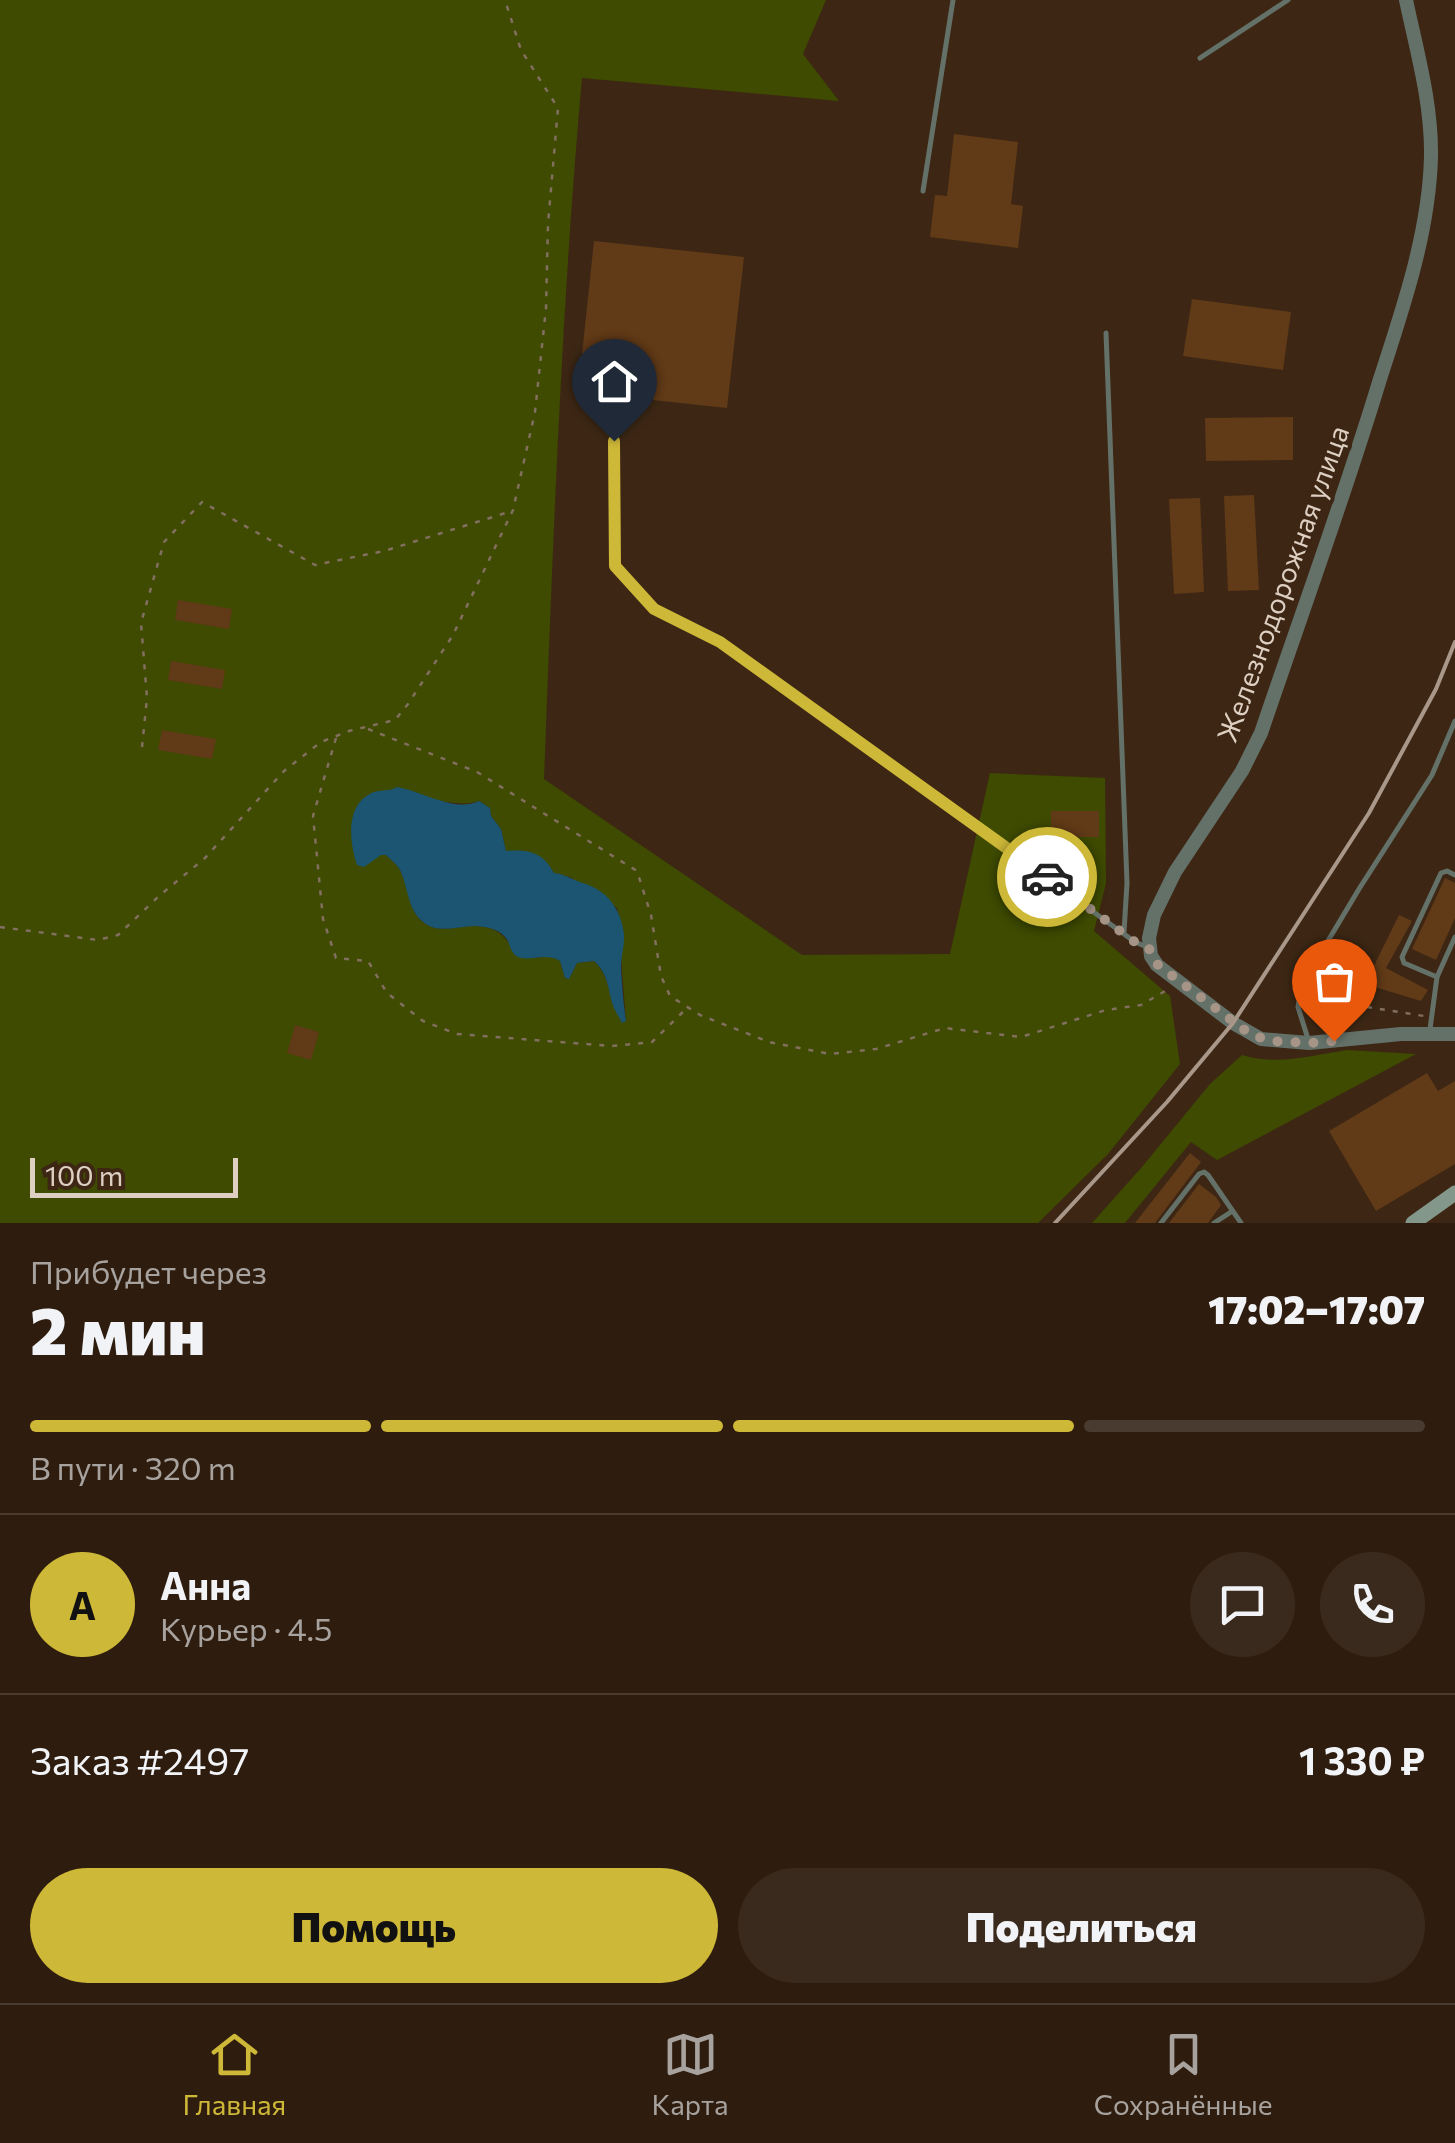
<!DOCTYPE html>
<html lang="ru">
<head>
<meta charset="utf-8">
<style>
  :root { --surface:#2e1d0f; --page:#3a2a1d; --text:#f1f3f6; --muted:#a7a29e; --line:#493b2f; --accent:#ceb838 }
  body { margin:0; font-family:Commissioner,sans-serif; background:var(--page); color:var(--text); height:100vh; display:flex; flex-direction:column; font-size:38px; white-space:nowrap }
  * { box-sizing:border-box; margin:0 }
  p { font-size:32px; color:var(--muted) }
  .icon { flex:none; width:55px; height:55px; fill:none; stroke:currentColor; stroke-width:2; stroke-linecap:round; stroke-linejoin:round }
  .map { position:relative; height:1223px; overflow:hidden }
  .drawer { display:flex; flex-direction:column; background:var(--surface); flex:1 }
  .drawer>* { flex:none }
  .scale { position:absolute; left:30px; bottom:25px; width:208px; box-sizing:border-box; padding-left:10px; border:5px solid #decfc3; border-top:0; font-size:28px; line-height:35px; white-space:nowrap; color:#decfc3; -webkit-text-stroke:8px #3d2714; paint-order:stroke }
  .pin { position:absolute; display:grid; place-items:center; width:85px; height:85px; color:#fff; margin:-102px -42px; border-radius:50% 50% 50% 0; rotate:-45deg; box-shadow:0 0 10px #0007 }
  .pin .icon { rotate:45deg }
  .courier { position:absolute; display:grid; place-items:center; width:100px; height:100px; margin:-50px; border:8px solid #ceb838; border-radius:50%; background:#fff; color:#222; box-shadow:0 2px 12px #0007 }
  .head em { font-style:normal; font-weight:800 }
  .head div { display:flex; flex-direction:column-reverse }
  .head { display:flex; align-items:center; justify-content:space-between; height:170px; padding:0 30px }
  h1 { font-size:65px; font-weight:800; line-height:75px }
  .bar { display:grid; grid-template-columns:repeat(4,1fr); gap:15px 10px; align-content:center; height:120px; padding:0 30px }
  .bar i { height:12px; border-radius:8px; background:var(--line) }
  .bar .on { background:var(--accent) }
  .bar p { grid-column:span 4 }
  .line { display:flex; align-items:center; gap:25px; padding:0 30px; border-top:2px solid var(--line) }
  .line div { flex:1 }
  .round { display:grid; place-items:center; flex:none; width:105px; height:105px; border-radius:52px; background:var(--page) }
  .primary-button { display:flex; gap:20px; margin-top:auto; padding:20px 30px }
  .primary-button a { flex:1; height:115px; border-radius:60px; background:var(--accent); color:#111; font-size:40px; font-weight:800; line-height:115px; text-align:center }
  .primary-button a+a { background:var(--page); color:var(--text) }
  .menu { display:flex; justify-content:space-around; align-items:center; height:140px; border-top:2px solid var(--line); background:var(--surface); font-size:28px; color:var(--muted) }
  .menu a { display:grid; justify-items:center; gap:5px }
  .menu .on { color:var(--accent) }
  .map>svg:first-child { display:block }
</style>
</head>
<body>
<div class="map">
<svg width="1455" height="1223" viewBox="0 0 1455 1223">
  <rect width="100%" height="100%" fill="#3d2714"/>
  <!-- green -->
  <g fill="#3e4b00" fill-rule="evenodd">
    <path d="M0 0H826L803 54 839 101 582 78C561 312 553 545 544 779L802 955 950 954 990 773 1105 778 1106 883 1094 931 1170 996 1180 1064 1108 1154 1038 1223H0ZM382 791H392C413 795 462 809 479 801L490 808 491 816 501 829 506 851 543 859 554 874 570 877 617 908 624 934 621 958 626 1021C607 1006 613 979 594 961L577 963 569 979 565 978 560 961C546 952 542 960 530 957 503 951 512 925 470 926 453 927 438 934 423 922 408 910 409 889 401 872 398 865 391 860 385 854L381 855Z"/>
    <path d="M1347 1050 1416 1054 1217 1160 1191 1142 1125 1223H1092L1142 1167 1210 1084 1242 1055C1275 1066 1314 1055 1347 1050Z"/>
  </g>
  <!-- water -->
  <path fill="#1b5571" d="M397 787C422 791 455 813 479 801L490 808 491 816 501 829 506 851C528 849 543 852 554 873 565 874 572 880 583 883 607 890 621 909 624 934 625 945 621 955 621 966 622 984 623 1002 626 1021L622 1023C620 1018 616 1013 614 1008 607 990 610 976 594 961L577 963 569 979 565 978 560 961C544 951 527 964 515 955 511 951 510 946 508 941 501 929 488 927 475 926 457 926 437 935 422 921 408 909 408 889 401 872 398 865 391 860 386 855H381L364 867 357 865C349 841 345 803 374 792 383 789 389 792 397 787Z"/>
  <!-- building -->
  <g fill="#613a17">
    <polygon points="954,134 1018,142 1011,204 1023,206 1018,248 930,237 935,195 947,196"/>
    <polygon points="594,241 744,257 727,408 578,392"/>
    <polygon points="1192,299 1291,312 1283,370 1183,356"/>
    <polygon points="1293,417 1293,460 1206,461 1205,418"/>
    <polygon points="1254,495 1259,590 1228,591 1224,496"/>
    <polygon points="1200,498 1204,592 1174,594 1169,499"/>
    <polygon points="178,600 232,609 229,629 175,620"/>
    <polygon points="171,661 225,670 222,689 168,680"/>
    <polygon points="162,730 216,739 212,759 158,750"/>
    <rect x="1051" y="811" width="48" height="26"/>
    <polygon points="1445,878 1455,883 1455,918 1436,960 1412,949"/>
    <polygon points="1399,915 1412,921 1386,968 1428,990 1421,1001 1365,984"/>
    <polygon points="295,1025 319,1032 311,1060 287,1053"/>
    <polygon points="1427,1073 1438,1091 1455,1081 1455,1164 1376,1211 1329,1131"/>
    <polygon points="1190,1153 1201,1162 1155,1223 1135,1223"/>
    <polygon points="1199,1184 1216,1197 1221,1205 1208,1223 1169,1223"/>
  </g>
  <g fill="none" stroke-linecap="round" stroke-linejoin="round">
    <!-- path -->
    <g stroke="#826f5f" stroke-width="2.5" stroke-dasharray="5 8" stroke-linecap="butt">
      <polyline points="368,729 477,772 637,871 651,915 661,976 670,996 700,1015 769,1042 830,1054 876,1049 945,1028 1021,1037 1106,1010 1141,1005 1167,990"/>
      <polyline points="336,738 313,816 323,919 336,958 368,961 387,993 423,1021 457,1034 612,1046 652,1042 687,1008"/>
      <polyline points="142,747 147,698 141,623 164,542 202,502 315,565 384,551 512,511"/>
      <polyline points="0,927 98,940 118,935 159,896 205,858 284,771 321,742 349,731 395,720 408,704 453,635 513,510 535,412 546,308 548,224 558,108 521,50 505,0"/>
      <polyline points="1367,1007 1424,1016"/>
    </g>
    <!-- service -->
    <g stroke="#647169" stroke-width="5">
      <polyline points="1200,58 1288,0"/>
      <polyline points="923,191 953,0"/>
      <polyline points="1106,333 1127,883 1124,932"/>
      <polyline points="614,441 615,566 653,609 720,642 1135,942 1147,947"/>
      <polyline points="1437,977 1404,963 1402,957 1441,873 1447,871 1455,875"/>
      <polyline points="1430,1029 1437,977 1455,937"/>
      <polyline points="1308,1039 1298,1007 1301,986 1359,889 1432,775 1455,721"/>
      <polyline points="1161,1223 1199,1174 1204,1172 1208,1175 1241,1223"/>
      <polyline points="1214,1223 1231,1212"/>
    </g>
    <!-- tertiary -->
    <path stroke="#647169" stroke-width="14" d="M1406 0C1417 52 1432 104 1431 157 1429 233 1403 308 1380 379 1344 498 1301 615 1261 733L1242 771 1175 872 1154 915 1149 938 1151 956 1157 965 1233 1023 1261 1039 1309 1043 1401 1034H1455"/>
    <!-- secondary -->
    <polyline stroke="#83988b" stroke-width="15" points="1413,1223 1455,1193"/>
    <!-- rail -->
    <polyline stroke="#a99789" stroke-width="4" points="1055,1223 1167,1102 1233,1023 1369,813 1436,689 1455,642"/>
  </g>
  <g fill="none" stroke-linecap="round" stroke-linejoin="round">
    <!-- done -->
    <polyline stroke="#a69486" stroke-width="10" stroke-dasharray="0 18" points="1047,877 1135,942 1149,948 1151,956 1158,965 1250,1034 1270,1041 1310,1043 1334,1041"/>
    <!-- route -->
    <polyline stroke="#ceb838" stroke-width="12" points="614,441 615,566 654,609 720,642 1047,877"/>
  </g>
  <g text-anchor="middle" stroke-width="8" stroke-linejoin="round" paint-order="stroke">
    <!-- street labels -->
    <g font-size="28" fill="#decfc3" stroke="#3d2714">
      <text transform="translate(1283 584) rotate(-70)" y="10">Железнодорожная улица</text>
    </g>
  </g>
</svg>
<div class="scale">100 m</div>
<div class="pin" style="left:1334px;top:1041px;background:#ea580c"><svg class="icon" aria-label="bag" viewBox="0 0 24 24"><path d="M5 8h14l-1 12H6zM9 8a3 3 0 0 1 6 0"/></svg></div>
<div class="pin" style="left:614px;top:441px;background:#1f2937"><svg class="icon" aria-label="home" viewBox="0 0 24 24"><path d="M3 11l9-7 9 7M6 9v11h12V9"/></svg></div>
<div class="courier" style="left:1047px;top:877px"><svg class="icon" aria-label="car" viewBox="0 0 24 24"><path d="M5 17H2v-5l4-1 3-4h7l3 4 3 1v5h-3M9 17h6M6 11h13"/><circle cx="7" cy="17" r="2"/><circle cx="17" cy="17" r="2"/></svg></div>
</div>
<section class="drawer">
<div class="head"><div><h1>2 мин</h1><p>Прибудет через</p></div><em>17:02–17:07</em></div>
<div class="bar"><i class="on"></i><i class="on"></i><i class="on"></i><i></i><p>В пути · 320 m</p></div>
<div class="line" style="height:180px"><b class="round" style="background:var(--accent);color:#111">А</b><div><b>Анна</b><p>Курьер · 4.5</p></div><a class="round"><svg class="icon" aria-label="chat" viewBox="0 0 24 24"><path d="M4 5h16v11H9l-5 4z"/></svg></a><a class="round"><svg class="icon" aria-label="phone" viewBox="0 0 24 24"><path d="M5 4h4l2 5-3 2q2 4 5 5l2-3 5 2v4C11 20 4 13 5 4z"/></svg></a></div>
<div class="line" style="height:130px"><div>Заказ #2497</div><b>1 330 ₽</b></div>
<div class="primary-button"><a>Помощь</a><a>Поделиться</a></div>
</section>
<nav class="menu">
<a class="on"><svg class="icon" aria-label="home" viewBox="0 0 24 24"><path d="M3 11l9-7 9 7M6 9v11h12V9"/></svg>Главная</a>
<a><svg class="icon" aria-label="map" viewBox="0 0 24 24"><path d="M3 6l6-2 6 2 6-2v14l-6 2-6-2-6 2zM9 4v14M15 6v14"/></svg>Карта</a>
<a><svg class="icon" aria-label="saved" viewBox="0 0 24 24"><path d="M7 4h10v16l-5-4-5 4z"/></svg>Сохранённые</a>
</nav>
</body>
</html>
